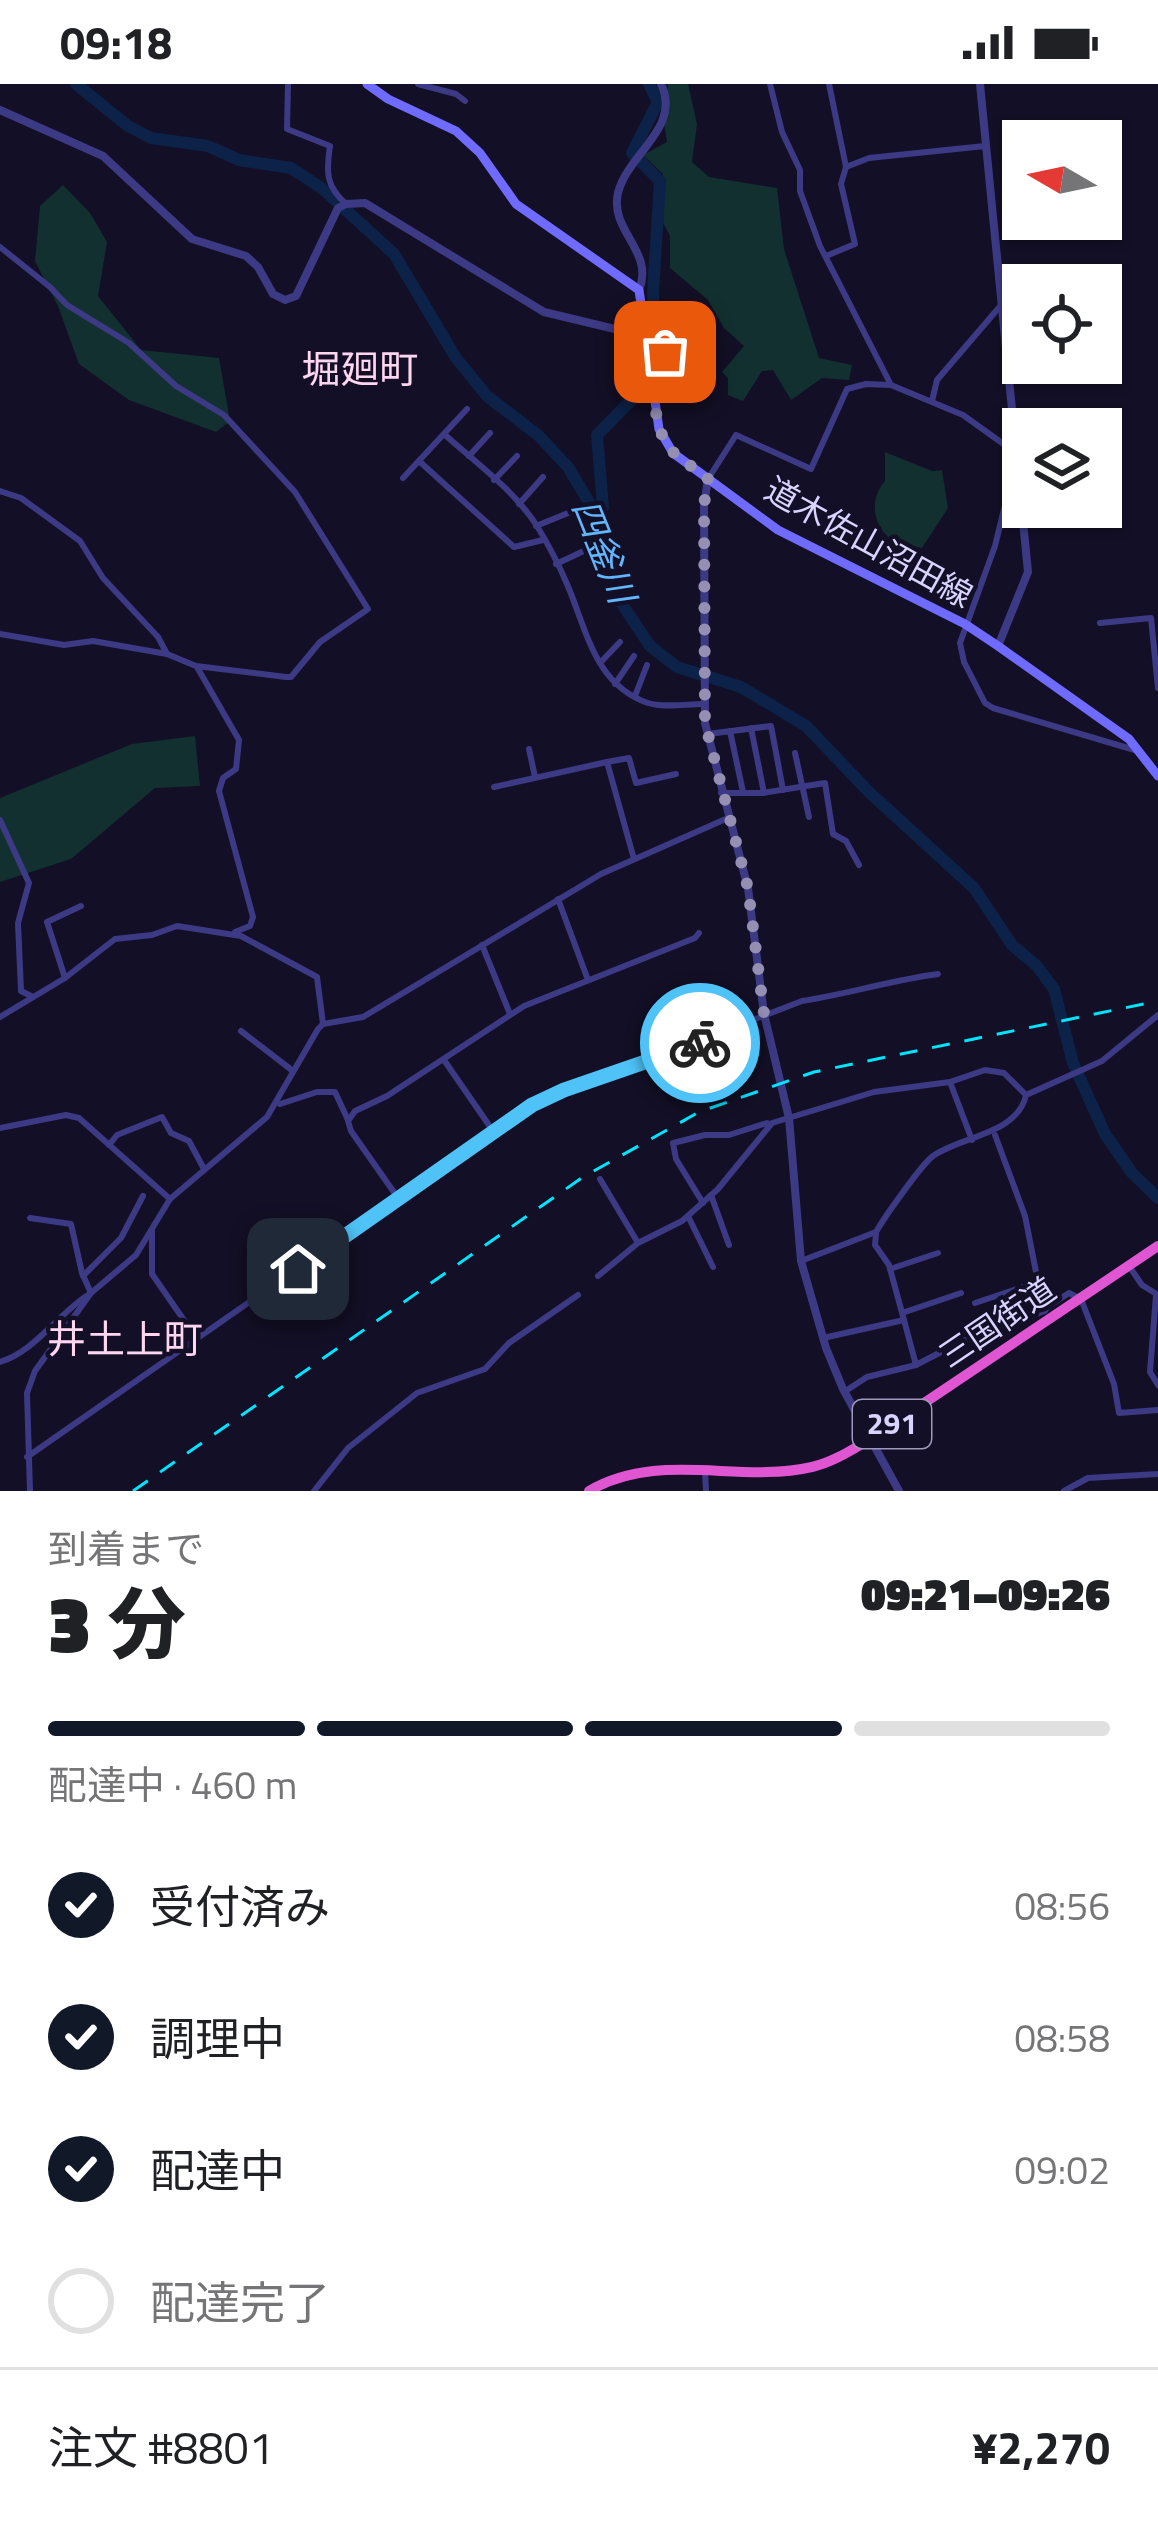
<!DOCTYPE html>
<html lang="ja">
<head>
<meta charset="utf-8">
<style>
  :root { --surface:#fff; --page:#f6f6f6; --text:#202124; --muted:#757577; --line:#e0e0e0; --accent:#111827 }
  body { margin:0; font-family:"Titillium Web","Noto Sans JP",sans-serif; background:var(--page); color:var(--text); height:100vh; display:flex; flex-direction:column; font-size:45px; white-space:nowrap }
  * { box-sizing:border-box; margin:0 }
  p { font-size:39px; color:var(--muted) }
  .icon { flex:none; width:66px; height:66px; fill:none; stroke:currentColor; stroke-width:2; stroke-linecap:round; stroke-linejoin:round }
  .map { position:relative; height:1407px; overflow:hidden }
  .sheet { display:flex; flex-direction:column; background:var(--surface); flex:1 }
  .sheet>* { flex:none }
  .needle { width:78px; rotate:279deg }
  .buttons { position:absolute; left:1002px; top:36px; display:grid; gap:24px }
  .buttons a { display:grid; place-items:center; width:120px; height:120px; border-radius:0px; background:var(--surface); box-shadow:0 3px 9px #0004; font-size:60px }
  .pin { position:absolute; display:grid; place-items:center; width:102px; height:102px; color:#fff; margin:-51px; border-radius:24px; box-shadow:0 6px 18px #0006 }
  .courier { position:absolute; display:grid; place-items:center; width:120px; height:120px; margin:-60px; border:9px solid #4fc3f7; border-radius:50%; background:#fff; color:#222; box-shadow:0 3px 15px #0007 }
  .headline em { font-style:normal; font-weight:800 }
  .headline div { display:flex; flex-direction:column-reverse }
  .headline { display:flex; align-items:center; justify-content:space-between; height:204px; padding:0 48px }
  h1 { font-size:78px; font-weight:800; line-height:90px }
  .bar { display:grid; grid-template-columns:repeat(4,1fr); gap:18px 12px; align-content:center; height:144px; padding:0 48px }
  .bar i { height:15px; border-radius:9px; background:var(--line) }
  .bar .current { background:var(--accent) }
  .bar p { grid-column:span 4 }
  .line { display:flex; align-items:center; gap:30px; padding:0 48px; border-top:3px solid var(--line) }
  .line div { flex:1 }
  ol { padding:0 48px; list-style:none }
  li { display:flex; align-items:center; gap:36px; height:132px }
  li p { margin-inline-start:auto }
  li .icon { padding:12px; border-radius:50%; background:var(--accent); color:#fff; stroke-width:4 }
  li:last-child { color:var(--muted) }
  li i { width:66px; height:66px; border:6px solid var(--line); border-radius:50% }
  .status { display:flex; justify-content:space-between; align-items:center; height:84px; padding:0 60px; background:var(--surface); direction:ltr }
  .status svg { height:33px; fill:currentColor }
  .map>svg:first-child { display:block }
</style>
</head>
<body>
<div class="status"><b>09:18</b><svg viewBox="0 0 49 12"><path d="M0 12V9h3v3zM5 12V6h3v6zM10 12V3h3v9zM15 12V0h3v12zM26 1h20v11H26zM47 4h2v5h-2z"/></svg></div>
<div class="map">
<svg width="1158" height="1407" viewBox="0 0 1158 1407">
  <rect width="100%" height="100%" fill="#130f26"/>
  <!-- green -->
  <g fill="#12302f">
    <polygon points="668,0 688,0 697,40 692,78 709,93 777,104 784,165 819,274 852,281 849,296 822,294 791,316 773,286 762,287 743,317 728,311 728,294 722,288 744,262 724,244 708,216 670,184 670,152 659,131 663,90 643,71 667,58 664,39"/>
    <polygon points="63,101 90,129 107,158 98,212 141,266 219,274 230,337 216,348 129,316 79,280 58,222 35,177 40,122"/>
    <path d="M885 368 932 387 942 386 948 424 922 464C914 462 900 461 893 457 872 442 869 415 885 397Z"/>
    <polygon points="195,652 200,702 155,704 71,775 0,798 0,714 132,660"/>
  </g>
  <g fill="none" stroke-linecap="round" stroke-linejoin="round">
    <!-- river -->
    <g stroke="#0c2248" stroke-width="12">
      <polyline points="76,0 128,42 151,54 208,62 239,76 291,84 323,105 394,170 456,274 487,312 539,352 568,383 593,425 618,514 650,562 677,583 741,603 806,642 870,709 974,804 1012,861 1037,882 1054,905 1073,979 1105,1050 1132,1089 1158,1114"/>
      <polyline points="599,443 603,423 597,351 656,291 653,208 660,97 632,69 658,18 649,0"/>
    </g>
    <!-- minor -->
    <g stroke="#3d3a85" stroke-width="6">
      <path d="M288 0 287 45 330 62C326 89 326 102 346 120"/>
      <polyline points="418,0 456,10 465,17"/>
      <polyline points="770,0 782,48 800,86 800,107 820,162 891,301 963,331 1016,369"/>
      <polyline points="829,0 846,83"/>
      <polyline points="0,163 50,203 67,221 129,259 176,302 224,331 295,408 368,525 320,558 291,593 286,593 196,582 167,570 93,557 64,561 0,550"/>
      <polyline points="826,172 855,160 841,100 846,83 869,74 985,62"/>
      <polyline points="647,255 665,268 665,296 657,313"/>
      <polyline points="932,317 937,296 1002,220"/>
      <path d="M444 350C475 378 514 406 537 442 548 460 559 481 567 500 587 546 594 600 648 619 664 624 687 620 704 620"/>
      <polyline points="469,372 490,349"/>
      <polyline points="419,377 514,463 543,456"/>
      <polyline points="403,394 467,325"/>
      <polyline points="708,395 736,351 811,385 847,305 866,300 890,301"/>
      <polyline points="494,396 517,372"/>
      <polyline points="1018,397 1006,417 995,462 960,559 964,578 985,619 993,624 1138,667"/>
      <polyline points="0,407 21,414 80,457 103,494 158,553 167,570"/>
      <polyline points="519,420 543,393"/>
      <polyline points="536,442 573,427"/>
      <polyline points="556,480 586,466"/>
      <polyline points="1100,539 1151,534 1158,604"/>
      <polyline points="600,579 620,558"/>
      <polyline points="197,583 239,656 236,685 223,694 219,707 253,833 250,842 235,848"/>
      <polyline points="615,600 634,572"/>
      <polyline points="635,612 647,581"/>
      <polyline points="751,644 764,709"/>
      <polyline points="730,647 743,708"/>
      <polyline points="708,650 771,642 783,706"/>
      <polyline points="529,665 535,693"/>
      <polyline points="795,669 809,733"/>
      <polyline points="607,678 629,674 636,699 676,690"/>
      <polyline points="494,703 607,678 634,775"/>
      <polyline points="721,709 762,709 825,699 833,750 846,757 859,781"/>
      <polyline points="0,736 29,799 18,839 21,907 33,913"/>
      <polyline points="558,815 588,896"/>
      <polyline points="482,861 510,930"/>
      <polyline points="65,894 47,838 81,822"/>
      <polyline points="0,933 65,894 115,855 152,851 177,842 241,852 317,893 323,940"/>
      <polyline points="241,947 293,987"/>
      <polyline points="444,976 493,1047"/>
      <polyline points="950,998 972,1056"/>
      <polyline points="280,1020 317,1008 335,1008 348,1036"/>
      <polyline points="0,1044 66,1031 79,1034 170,1115"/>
      <polyline points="995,1051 1025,1132 1038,1198"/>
      <polyline points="109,1061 117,1051 162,1033 171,1049 189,1057 204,1085"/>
      <polyline points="600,1095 638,1159"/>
      <polyline points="711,1111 729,1161"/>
      <polyline points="398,1114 351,1047 348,1037 355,1027 387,1012 524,922 695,854 699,849"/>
      <polyline points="703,1119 676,1075 673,1059 705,1051 729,1051 767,1039"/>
      <polyline points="688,1132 713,1183"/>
      <polyline points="152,1147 152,1190 197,1255"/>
      <path d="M801 1177 876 1148C884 1134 921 1081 933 1072 961 1052 1018 1050 1026 1011L1102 977 1158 931"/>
      <polyline points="1129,1182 1142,1201 1158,1211"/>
      <polyline points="890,1185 938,1169"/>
      <polyline points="83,1192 121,1154 143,1112"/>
      <polyline points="598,1192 638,1159 682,1137 718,1105 772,1039 874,1008 950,998 985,986 1004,989 1026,1011"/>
      <polyline points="1156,1211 1150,1288 1158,1301"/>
      <polyline points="975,1219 1038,1198 1047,1223 1069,1209 1081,1215 1114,1300 1119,1329 1158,1326"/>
      <polyline points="902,1229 961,1209"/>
      <polyline points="904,1236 916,1281 966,1255 1045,1227 1047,1223"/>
      <polyline points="823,1254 904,1236 889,1181 875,1161 876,1150"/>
      <path d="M0 1278C36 1267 59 1228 91 1209L82 1189 71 1140 30 1134"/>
      <polyline points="844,1308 867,1293 916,1281"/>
      <path d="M27 1373 532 1021 802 917C848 910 892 896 938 890"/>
      <polyline points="705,1387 706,1407"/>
      <polyline points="30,1407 27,1309 35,1287 91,1209 136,1171 170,1115 267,1033 318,945 323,940 363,933 601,790 728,734"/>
      <polyline points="314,1407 348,1364 417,1309 485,1285 509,1259 578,1211"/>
      <polyline points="1064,1407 1088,1394 1158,1390"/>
    </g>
    <!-- tertiary -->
    <g stroke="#3d3a85" stroke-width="8">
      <polyline points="980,0 1028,488 998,562"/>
      <polyline points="0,26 103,72 192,155 246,172 258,183 273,210 285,216 296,212 338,124 346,120 365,119 544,228 644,252"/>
      <path d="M639 206C655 167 609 147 618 109 628 69 682 44 661 0"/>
      <polyline points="708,395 704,421 705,639 748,804 764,930 789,1034 801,1177 826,1264 843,1305 899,1407"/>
    </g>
    <!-- secondary -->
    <polyline stroke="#6f6bff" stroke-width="9" points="367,0 388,15 456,47 480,69 516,120 639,206 659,345 673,369 778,446 965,540 998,562 1129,655 1158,692"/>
    <!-- trunk -->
    <path stroke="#e055d1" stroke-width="10" d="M589 1407C659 1366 737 1400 812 1383 834 1378 853 1365 872 1354L1158 1162"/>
    <!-- rail -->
    <polyline stroke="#00e5ff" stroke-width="3" stroke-dasharray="18 15" stroke-linecap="butt" points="133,1407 583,1093 699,1028 814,988 1158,917"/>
  </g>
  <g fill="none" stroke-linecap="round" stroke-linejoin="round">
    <!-- done -->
    <polyline stroke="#948fb3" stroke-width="12" stroke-dasharray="0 21.6" points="665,268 665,296 654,316 659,346 674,369 708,395 704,421 705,639 748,804 764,930 700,959"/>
    <!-- route -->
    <polyline stroke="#4fc3f7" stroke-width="15" points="298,1185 532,1021 564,1006 700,959"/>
  </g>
  <g text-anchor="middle" stroke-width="9" stroke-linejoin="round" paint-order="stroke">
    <!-- shield labels -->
    <rect fill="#130f26" stroke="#9e99be" stroke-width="3" x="853" y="1316" width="78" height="48" rx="9"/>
    <g font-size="30" font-weight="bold" fill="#d9d4ff">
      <text x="892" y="1350">291</text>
    </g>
    <!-- street labels -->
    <g font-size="33" fill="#d9d4ff" stroke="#130f26">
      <text transform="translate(869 458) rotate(29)" y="12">道木佐山沼田線</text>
      <text transform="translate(997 1238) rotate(-34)" y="12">三国街道</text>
    </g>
    <!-- water labels -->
    <g font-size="36" font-style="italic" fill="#62b6ff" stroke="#130f26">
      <text transform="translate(604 467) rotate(68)" y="13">四釜川</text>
    </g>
    <!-- quarter labels -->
    <g font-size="39" fill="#ffd6f0" stroke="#130f26">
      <text x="360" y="299">堀廻町</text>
      <text x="125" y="1269">井土上町</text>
    </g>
  </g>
</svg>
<div class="buttons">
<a><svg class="needle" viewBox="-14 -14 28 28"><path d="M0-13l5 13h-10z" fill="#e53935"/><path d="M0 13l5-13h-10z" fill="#757577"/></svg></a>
<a><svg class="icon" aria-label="locate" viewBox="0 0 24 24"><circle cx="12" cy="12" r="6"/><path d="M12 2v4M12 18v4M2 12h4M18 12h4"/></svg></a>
<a><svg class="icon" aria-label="layers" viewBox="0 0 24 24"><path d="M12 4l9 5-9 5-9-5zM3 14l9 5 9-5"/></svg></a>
</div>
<div class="pin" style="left:665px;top:268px;background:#ea580c"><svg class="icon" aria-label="bag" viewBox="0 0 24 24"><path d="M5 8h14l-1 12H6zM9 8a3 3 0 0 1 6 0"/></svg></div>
<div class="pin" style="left:298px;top:1185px;background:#1f2937"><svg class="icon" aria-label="home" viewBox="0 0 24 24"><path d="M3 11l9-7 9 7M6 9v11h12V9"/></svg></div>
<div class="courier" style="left:700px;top:959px"><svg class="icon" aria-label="bike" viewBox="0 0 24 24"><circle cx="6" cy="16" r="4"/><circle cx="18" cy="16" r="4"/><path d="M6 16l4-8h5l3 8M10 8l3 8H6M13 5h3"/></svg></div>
</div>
<section class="sheet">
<div class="headline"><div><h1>3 分</h1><p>到着まで</p></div><em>09:21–09:26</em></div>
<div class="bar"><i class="current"></i><i class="current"></i><i class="current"></i><i></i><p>配達中 · 460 m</p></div>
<ol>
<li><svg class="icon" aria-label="check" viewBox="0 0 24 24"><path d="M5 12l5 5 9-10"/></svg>受付済み<p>08:56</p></li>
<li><svg class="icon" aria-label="check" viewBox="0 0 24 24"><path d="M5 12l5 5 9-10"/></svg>調理中<p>08:58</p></li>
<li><svg class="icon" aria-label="check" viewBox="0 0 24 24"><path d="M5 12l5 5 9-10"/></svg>配達中<p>09:02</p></li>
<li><i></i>配達完了</li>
</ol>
<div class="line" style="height:156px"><div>注文 #8801</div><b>¥2,270</b></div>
</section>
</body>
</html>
